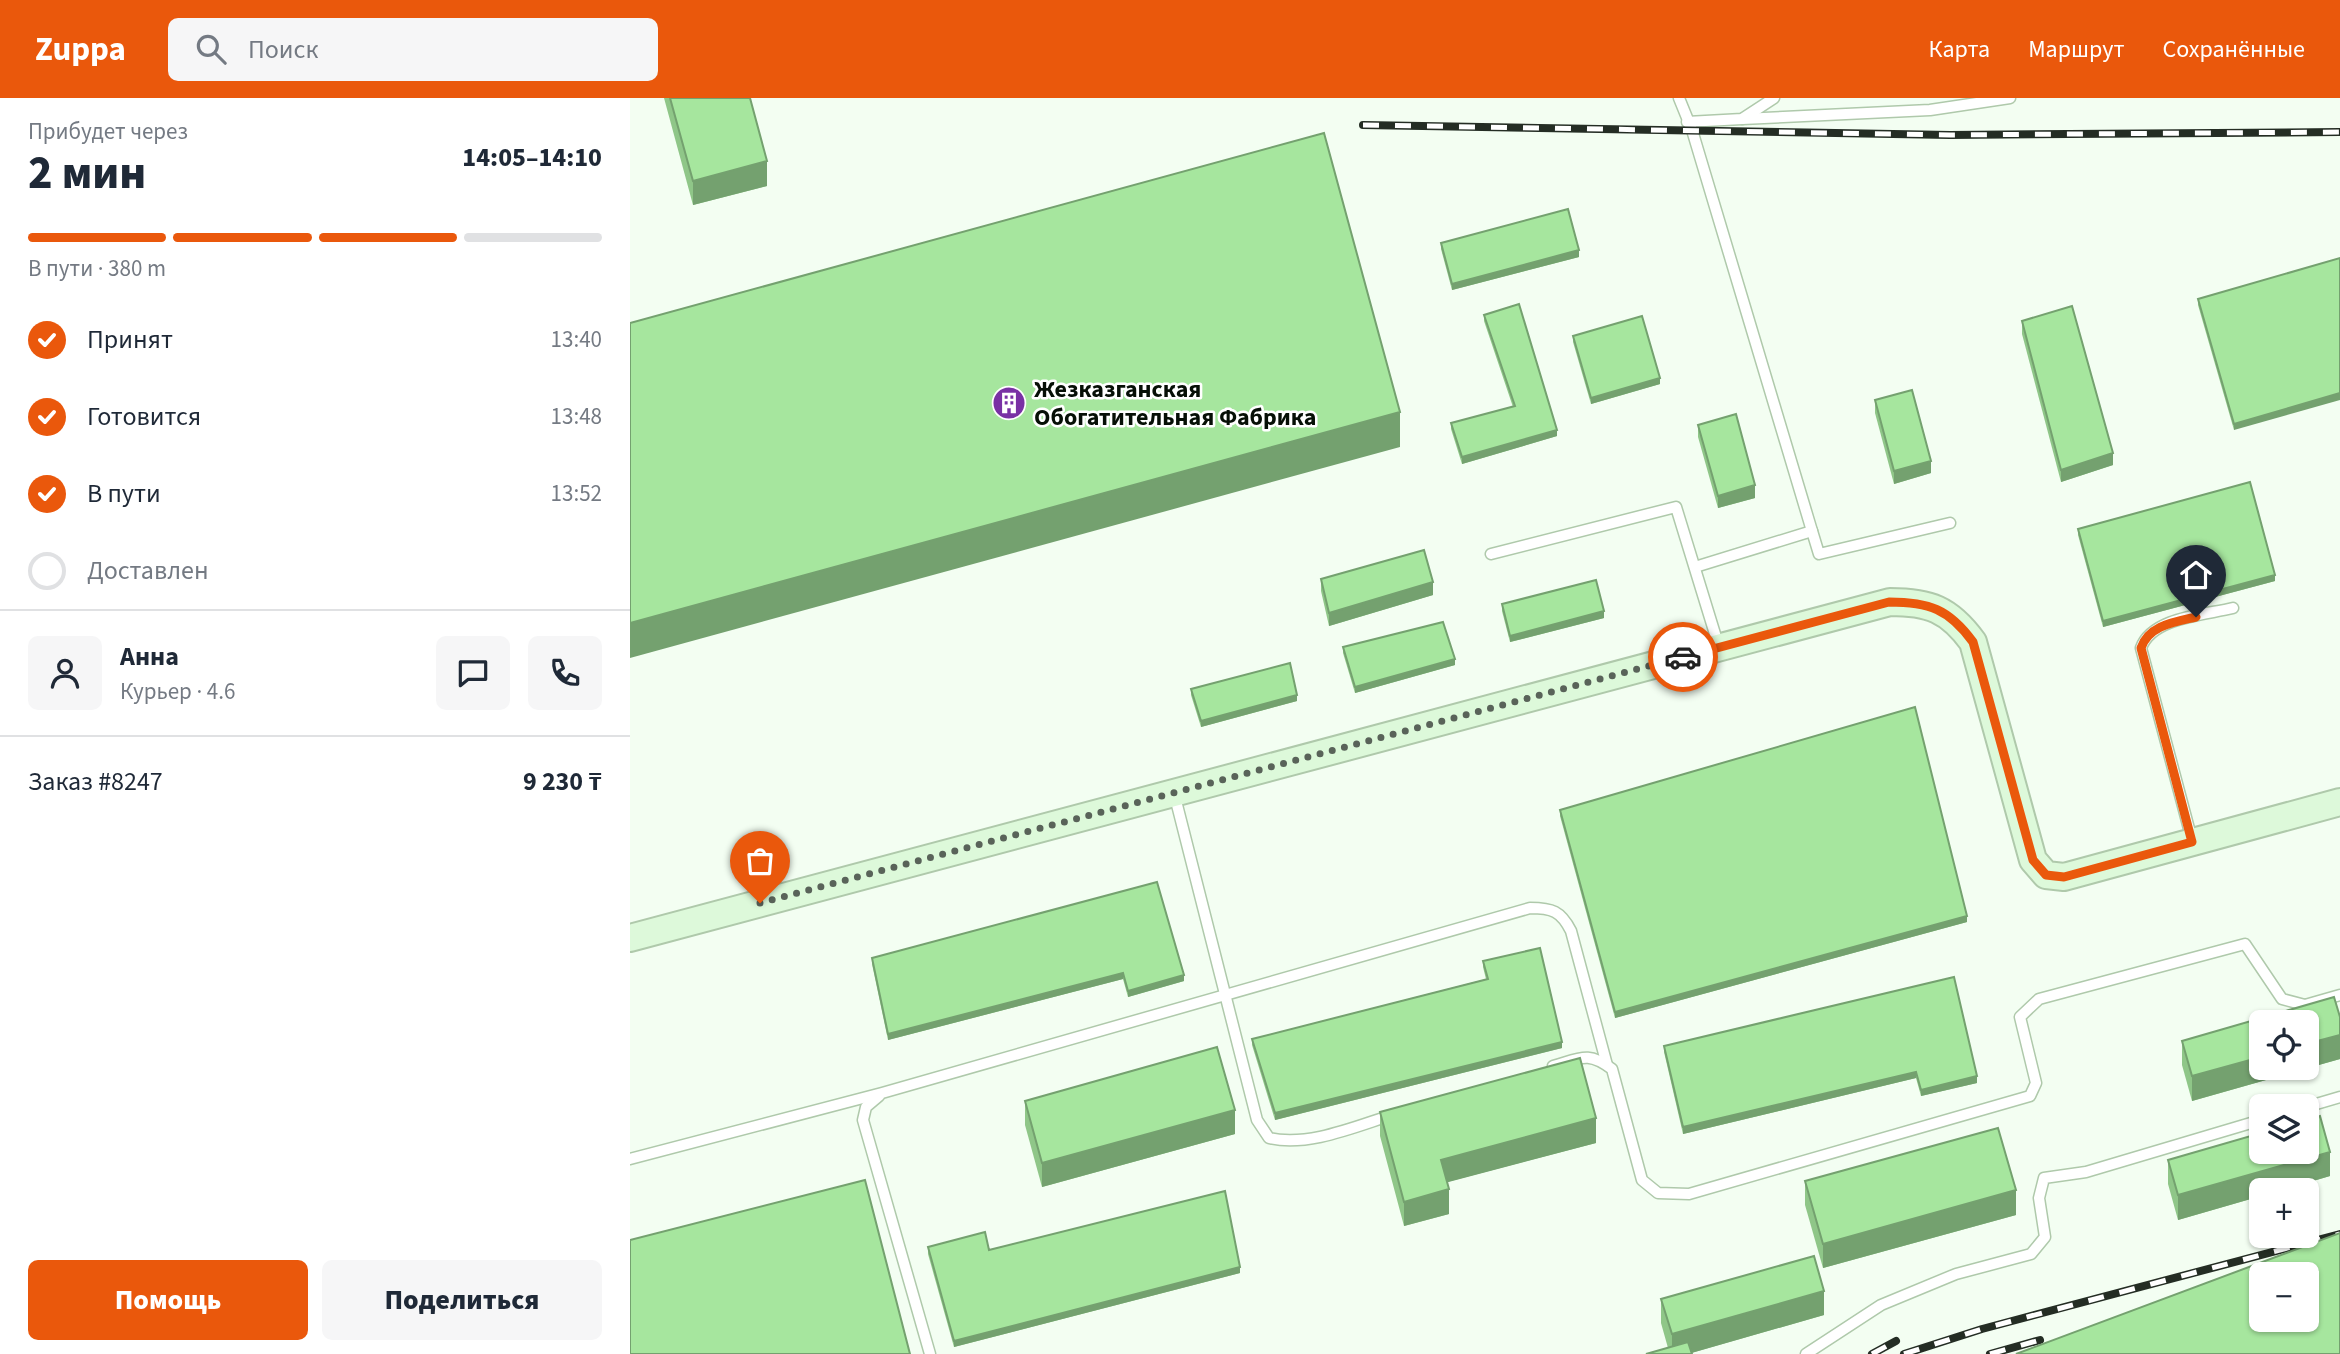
<!DOCTYPE html>
<html lang="ru">
<head>
<meta charset="utf-8">
<style>
  :root { --surface:#fff; --page:#f6f6f7; --text:#1f2937; --muted:#747a83; --line:#e0e1e3; --accent:#ea580c }
  body { margin:0; font-family:"Source Sans 3",sans-serif; background:var(--page); color:var(--text); height:100vh; display:flex; flex-direction:column; font-size:26px; white-space:nowrap }
  * { box-sizing:border-box; margin:0 }
  p { font-size:23px; color:var(--muted) }
  .icon { flex:none; width:38px; height:38px; fill:none; stroke:currentColor; stroke-width:2; stroke-linecap:round; stroke-linejoin:round }
  .map { position:relative; flex:1; overflow:hidden }
  .panel { display:flex; flex-direction:column; background:var(--surface); width:630px }
  .panel>* { flex:none }
  .tools { position:absolute; left:1619px; top:912px; display:grid; gap:14px }
  .tools a { display:grid; place-items:center; width:70px; height:70px; border-radius:10px; background:var(--surface); box-shadow:0 2px 5px #0004; font-size:35px }
  .pin { position:absolute; display:grid; place-items:center; width:60px; height:60px; color:#fff; margin:-72px -30px; border-radius:50% 50% 50% 0; rotate:-45deg; box-shadow:0 0 7px #0007 }
  .pin .icon { rotate:45deg }
  .courier { position:absolute; display:grid; place-items:center; width:70px; height:70px; margin:-35px; border:5px solid #ea580c; border-radius:50%; background:#fff; color:#222; box-shadow:0 2px 9px #0007 }
  .head em { font-style:normal; font-weight:800 }
  .head div { display:flex; flex-direction:column-reverse }
  .head { display:flex; align-items:center; justify-content:space-between; height:119px; padding:0 28px }
  h1 { font-size:46px; font-weight:800; line-height:52px }
  .bar { display:grid; grid-template-columns:repeat(4,1fr); gap:10px 7px; align-content:center; height:84px; padding:0 28px }
  .bar i { height:9px; border-radius:5px; background:var(--line) }
  .bar .current { background:var(--accent) }
  .bar p { grid-column:span 4 }
  .line { display:flex; align-items:center; gap:18px; padding:0 28px; border-top:2px solid var(--line) }
  .line div { flex:1 }
  .round { display:grid; place-items:center; flex:none; width:74px; height:74px; border-radius:10px; background:var(--page) }
  ol { padding:0 28px; list-style:none }
  li { display:flex; align-items:center; gap:21px; height:77px }
  li p { margin-inline-start:auto }
  li .icon { padding:7px; border-radius:50%; background:var(--accent); color:#fff; stroke-width:4 }
  li:last-child { color:var(--muted) }
  li i { width:38px; height:38px; border:4px solid var(--line); border-radius:50% }
  .cta { display:flex; gap:14px; margin-top:auto; padding:14px 28px }
  .cta a { flex:1; height:80px; border-radius:10px; background:var(--accent); color:#fff; font-size:28px; font-weight:800; line-height:80px; text-align:center }
  .cta a+a { background:var(--page); color:var(--text) }
  header { display:flex; align-items:center; gap:42px; box-sizing:border-box; height:98px; padding:0 35px; background:var(--accent); color:#fff }
  header strong { font-size:33px }
  nav { display:flex; gap:38px; margin-inline-start:auto; font-size:24px }
  .search { width:490px; height:63px; background:var(--page); display:flex; align-items:center; gap:18px; box-sizing:border-box; padding:0 24px; border-radius:10px; color:var(--muted); font-size:26px }
  main { display:flex; flex:1; min-height:0 }
  .map>svg:first-child { display:block }
</style>
</head>
<body>
<header>
<strong>Zuppa</strong>
<div class="search"><svg class="icon" aria-label="search" viewBox="0 0 24 24"><circle cx="10" cy="10" r="6"/><path d="M15 15l6 6"/></svg>Поиск</div>
<nav><a>Карта</a><a>Маршрут</a><a>Сохранённые</a></nav>
</header>
<main>
<section class="panel">
<div class="head"><div><h1>2 мин</h1><p>Прибудет через</p></div><em>14:05–14:10</em></div>
<div class="bar"><i class="current"></i><i class="current"></i><i class="current"></i><i></i><p>В пути · 380 m</p></div>
<ol>
<li><svg class="icon" aria-label="check" viewBox="0 0 24 24"><path d="M5 12l5 5 9-10"/></svg>Принят<p>13:40</p></li>
<li><svg class="icon" aria-label="check" viewBox="0 0 24 24"><path d="M5 12l5 5 9-10"/></svg>Готовится<p>13:48</p></li>
<li><svg class="icon" aria-label="check" viewBox="0 0 24 24"><path d="M5 12l5 5 9-10"/></svg>В пути<p>13:52</p></li>
<li><i></i>Доставлен</li>
</ol>
<div class="line" style="height:126px"><a class="round"><svg class="icon" aria-label="person" viewBox="0 0 24 24"><circle cx="12" cy="8" r="4"/><path d="M4 21q1-7 8-7t8 7"/></svg></a><div><b>Анна</b><p>Курьер · 4.6</p></div><a class="round"><svg class="icon" aria-label="chat" viewBox="0 0 24 24"><path d="M4 5h16v11H9l-5 4z"/></svg></a><a class="round"><svg class="icon" aria-label="phone" viewBox="0 0 24 24"><path d="M5 4h4l2 5-3 2q2 4 5 5l2-3 5 2v4C11 20 4 13 5 4z"/></svg></a></div>
<div class="line" style="height:91px"><div>Заказ #8247</div><b>9 230 ₸</b></div>
<div class="cta"><a>Помощь</a><a>Поделиться</a></div>
</section>
<div class="map">
<svg width="1710" height="1256" viewBox="0 0 1710 1256">
  <rect width="100%" height="100%" fill="#f3fef2"/>
  <g fill="none" stroke-linecap="round" stroke-linejoin="round">
    <defs>
      <g id="lane">
        <polyline points="1049,0 1062,32 1182,433"/>
        <polyline points="1112,21 1300,12 1380,0"/>
        <polyline points="1057,24 1112,21 1144,0"/>
        <polyline points="861,456 1046,409 1089,549"/>
        <polyline points="1065,469 1182,433 1189,456 1320,425"/>
        <path d="M544 695 627 1022 639 1040C678 1049 724 1029 762 1017"/>
        <path d="M1562 742 1511 550C1522 519 1575 517 1603 510"/>
        <path d="M923 968C951 960 958 953 982 971L1012 1082 1028 1095 1059 1096 1400 998 1406 985 1390 919 1409 901 1615 846 1652 901 1675 907 1710 897"/>
        <polyline points="249,998 236,1009 233,1022 300,1256"/>
        <polyline points="1676,1009 1710,999"/>
        <path d="M0 1061 252 995 900 810C922 810 931 813 941 833L977 967"/>
        <polyline points="1176,1256 1251,1207 1326,1176 1401,1156 1415,1139 1409,1100 1414,1080 1456,1074 1631,1022"/>
      </g>
      <path id="secondary" d="M0 840 1260 504C1299 504 1319 511 1343 544L1403 762 1416 777 1434 779 1710 704"/>
    </defs>
    <!-- lane casing -->
    <use href="#lane" stroke="#afc9ab" stroke-width="13"/>
    <!-- secondary casing -->
    <use href="#secondary" stroke="#afc9ab" stroke-width="30"/>
    <!-- lane -->
    <use href="#lane" stroke="#fff" stroke-width="10"/>
    <!-- secondary -->
    <use href="#secondary" stroke="#ddf9da" stroke-width="26"/>
    <defs>
      <g id="rail">
        <polyline points="733,27 1320,37 1710,34"/>
        <polyline points="1242,1256 1266,1243"/>
        <polyline points="1274,1256 1352,1231 1710,1136"/>
        <polyline points="1360,1256 1410,1242"/>
      </g>
    </defs>
    <!-- rail casing -->
    <use href="#rail" stroke="#242d24" stroke-width="8"/>
    <!-- rail -->
    <use href="#rail" stroke="#fff" stroke-width="5" stroke-dasharray="16" stroke-linecap="butt"/>
  </g>
  <!-- wall -->
  <g fill="#8fc688">
    <polygon points="34,0 120,0 137,88 63,107"/>
    <polygon points="811,145 949,159 822,192 811,151"/>
    <polygon points="1710,160 1604,332 1568,207 1568,201"/>
    <polygon points="854,217 927,338 832,366 821,331 821,325 883,309 854,223"/>
    <polygon points="1392,223 1483,367 1431,384 1392,236"/>
    <polygon points="943,238 1030,286 961,306 943,244"/>
    <polygon points="1245,302 1301,375 1264,386 1245,315"/>
    <polygon points="1068,327 1125,400 1088,410 1068,339"/>
    <polygon points="1448,431 1645,483 1473,529 1448,437"/>
    <polygon points="691,481 803,497 699,528 691,493"/>
    <polygon points="872,506 974,520 880,544 872,513"/>
    <polygon points="713,549 825,567 725,595 713,555"/>
    <polygon points="561,591 667,603 571,629 561,597"/>
    <polygon points="930,712 1337,824 985,920 930,718"/>
    <polygon points="527,784 554,883 498,899 493,881 258,942 242,866 242,860"/>
    <polygon points="853,863 932,950 645,1022 622,947 622,941 856,881 853,869"/>
    <polygon points="1324,879 1347,985 1291,998 1286,980 1053,1036 1034,954 1034,948"/>
    <polygon points="1710,919 1710,961 1562,1003 1552,967 1552,943"/>
    <polygon points="395,1003 605,1036 412,1089 395,1027"/>
    <polygon points="750,1014 966,1045 817,1084 819,1116 774,1128 750,1038"/>
    <polygon points="1538,1062 1700,1078 1653,1092 1631,1092 1631,1098 1548,1122 1538,1086"/>
    <polygon points="1175,1083 1386,1117 1193,1170 1175,1107"/>
    <polygon points="298,1149 359,1152 610,1175 324,1249 298,1156"/>
    <polygon points="1031,1201 1194,1217 1061,1255 1038,1250 1031,1225"/>
  </g>
  <!-- shaded-wall -->
  <g fill="#74a16f">
    <polygon points="137,63 137,88 63,107 63,83"/>
    <polygon points="949,152 949,159 822,192 822,186"/>
    <polygon points="1030,280 1030,286 961,306 961,300"/>
    <polygon points="1710,295 1710,302 1604,332 1604,326"/>
    <polygon points="770,314 770,349 0,560 0,525"/>
    <polygon points="927,332 927,338 832,366 832,359"/>
    <polygon points="1483,355 1483,367 1431,384 1431,372"/>
    <polygon points="1301,363 1301,375 1264,386 1264,373"/>
    <polygon points="1125,387 1125,400 1088,410 1088,398"/>
    <polygon points="1645,477 1645,483 1473,529 1473,523"/>
    <polygon points="803,484 803,497 699,528 699,515"/>
    <polygon points="974,513 974,520 880,544 880,538"/>
    <polygon points="825,561 825,567 725,595 725,589"/>
    <polygon points="667,597 667,603 571,629 571,623"/>
    <polygon points="1337,818 1337,824 985,920 985,914"/>
    <polygon points="493,875 493,881 258,942 258,936"/>
    <polygon points="554,877 554,883 498,899 498,893"/>
    <polygon points="1710,937 1710,961 1562,1003 1562,978 1631,959 1631,970 1676,970 1676,946"/>
    <polygon points="932,944 932,950 645,1022 645,1015"/>
    <polygon points="1286,974 1286,980 1053,1036 1053,1029"/>
    <polygon points="1347,978 1347,985 1291,998 1291,992"/>
    <polygon points="605,1012 605,1036 412,1089 412,1065"/>
    <polygon points="966,1020 966,1045 811,1086 811,1062"/>
    <polygon points="1700,1054 1700,1078 1653,1092 1631,1092 1631,1098 1548,1122 1548,1097"/>
    <polygon points="819,1091 819,1116 774,1128 774,1104"/>
    <polygon points="1386,1092 1386,1117 1193,1170 1193,1146"/>
    <polygon points="610,1169 610,1175 324,1249 324,1243"/>
    <polygon points="1194,1193 1194,1217 1058,1256 1042,1256 1042,1236"/>
  </g>
  <!-- building -->
  <g fill="#a6e69e" stroke="#74a16f" stroke-width="2" fill-rule="evenodd">
    <polygon points="40,0 120,0 137,63 63,83"/>
    <polygon points="694,35 770,314 0,525 0,225"/>
    <polygon points="938,111 949,152 822,186 811,145"/>
    <polygon points="1710,160 1710,295 1604,326 1568,201"/>
    <polygon points="889,206 927,332 832,359 821,325 885,308 854,217"/>
    <polygon points="1442,208 1483,355 1431,372 1392,223"/>
    <polygon points="1012,218 1030,280 961,300 943,238"/>
    <polygon points="1282,292 1301,363 1264,373 1245,302"/>
    <polygon points="1106,316 1125,387 1088,398 1068,327"/>
    <polygon points="1620,384 1645,477 1473,523 1448,431"/>
    <polygon points="794,452 803,484 699,515 691,481"/>
    <polygon points="966,482 974,513 880,538 872,506"/>
    <polygon points="813,524 825,561 725,589 713,549"/>
    <polygon points="660,565 667,597 571,623 561,591"/>
    <polygon points="1285,609 1337,818 985,914 930,712"/>
    <polygon points="527,784 554,877 498,893 493,875 258,936 242,860"/>
    <polygon points="910,850 932,944 645,1015 622,941 858,881 853,863"/>
    <polygon points="1324,879 1347,978 1291,992 1286,974 1053,1029 1034,948"/>
    <polygon points="1704,899 1710,919 1710,937 1676,946 1676,924 1631,924 1631,959 1562,978 1552,943"/>
    <polygon points="587,949 605,1012 412,1065 395,1003"/>
    <polygon points="950,960 966,1020 811,1062 819,1091 774,1104 750,1014"/>
    <polygon points="1690,1018 1700,1054 1548,1097 1538,1062 1631,1035 1631,1054 1676,1054 1676,1022"/>
    <polygon points="1368,1030 1386,1092 1193,1146 1175,1083"/>
    <polygon points="235,1082 280,1256 0,1256 0,1142"/>
    <polygon points="595,1093 610,1169 324,1243 298,1149 355,1134 359,1152"/>
    <path d="M1710 1135V1256H1386ZM1631 1176H1676V1222H1631Z"/>
    <polygon points="1184,1158 1194,1193 1042,1236 1031,1201"/>
    <polygon points="1058,1244 1062,1256 1016,1256"/>
  </g>
  <g fill="none" stroke-linecap="round" stroke-linejoin="round">
    <!-- done -->
    <polyline stroke="#596359" stroke-width="7" stroke-dasharray="0 12.6" points="130,805 1053,559"/>
    <!-- route -->
    <path stroke="#ea580c" stroke-width="9" d="M1053 559 1259 504C1299 504 1319 511 1343 544L1403 762 1416 777 1434 779 1562 744 1511 550C1519 527 1545 524 1566 519"/>
  </g>
  <!-- icons -->
  <defs>
    <symbol id="building-disc" viewBox="-11 -11 22 22"><circle r="9.5" fill="#7931a4" stroke="#fff"/><path d="M-4-6H4V6H1V3H-1V6H-4ZM-2.5-4.3h1.7v1.8h-1.7ZM.8-4.3h1.7v1.8H.8ZM-2.5-1h1.7V.8h-1.7ZM.8-1h1.7V.8H.8Z" fill="#fff"/></symbol>
  </defs>
  <g fill-rule="evenodd">
    <use href="#building-disc" x="360" y="286" width="38" height="38"/>
  </g>
  <g text-anchor="middle" stroke-width="5" stroke-linejoin="round" paint-order="stroke">
    <!-- poi labels -->
    <g font-size="24" font-weight="bold" fill="#060f06" stroke="#fff" text-anchor="start">
      <text x="404" y="299">Жезказганская<tspan x="404" dy="28">Обогатительная Фабрика</tspan></text>
    </g>
  </g>
</svg>
<div class="tools">
<a><svg class="icon" aria-label="locate" viewBox="0 0 24 24"><circle cx="12" cy="12" r="6"/><path d="M12 2v4M12 18v4M2 12h4M18 12h4"/></svg></a>
<a><svg class="icon" aria-label="layers" viewBox="0 0 24 24"><path d="M12 4l9 5-9 5-9-5zM3 14l9 5 9-5"/></svg></a>
<a>+</a>
<a>−</a>
</div>
<div class="pin" style="left:130px;top:805px;background:#ea580c"><svg class="icon" aria-label="bag" viewBox="0 0 24 24"><path d="M5 8h14l-1 12H6zM9 8a3 3 0 0 1 6 0"/></svg></div>
<div class="pin" style="left:1566px;top:519px;background:#1f2937"><svg class="icon" aria-label="home" viewBox="0 0 24 24"><path d="M3 11l9-7 9 7M6 9v11h12V9"/></svg></div>
<div class="courier" style="left:1053px;top:559px"><svg class="icon" aria-label="car" viewBox="0 0 24 24"><path d="M5 17H2v-5l4-1 3-4h7l3 4 3 1v5h-3M9 17h6M6 11h13"/><circle cx="7" cy="17" r="2"/><circle cx="17" cy="17" r="2"/></svg></div>
</div>
</main>
</body>
</html>
